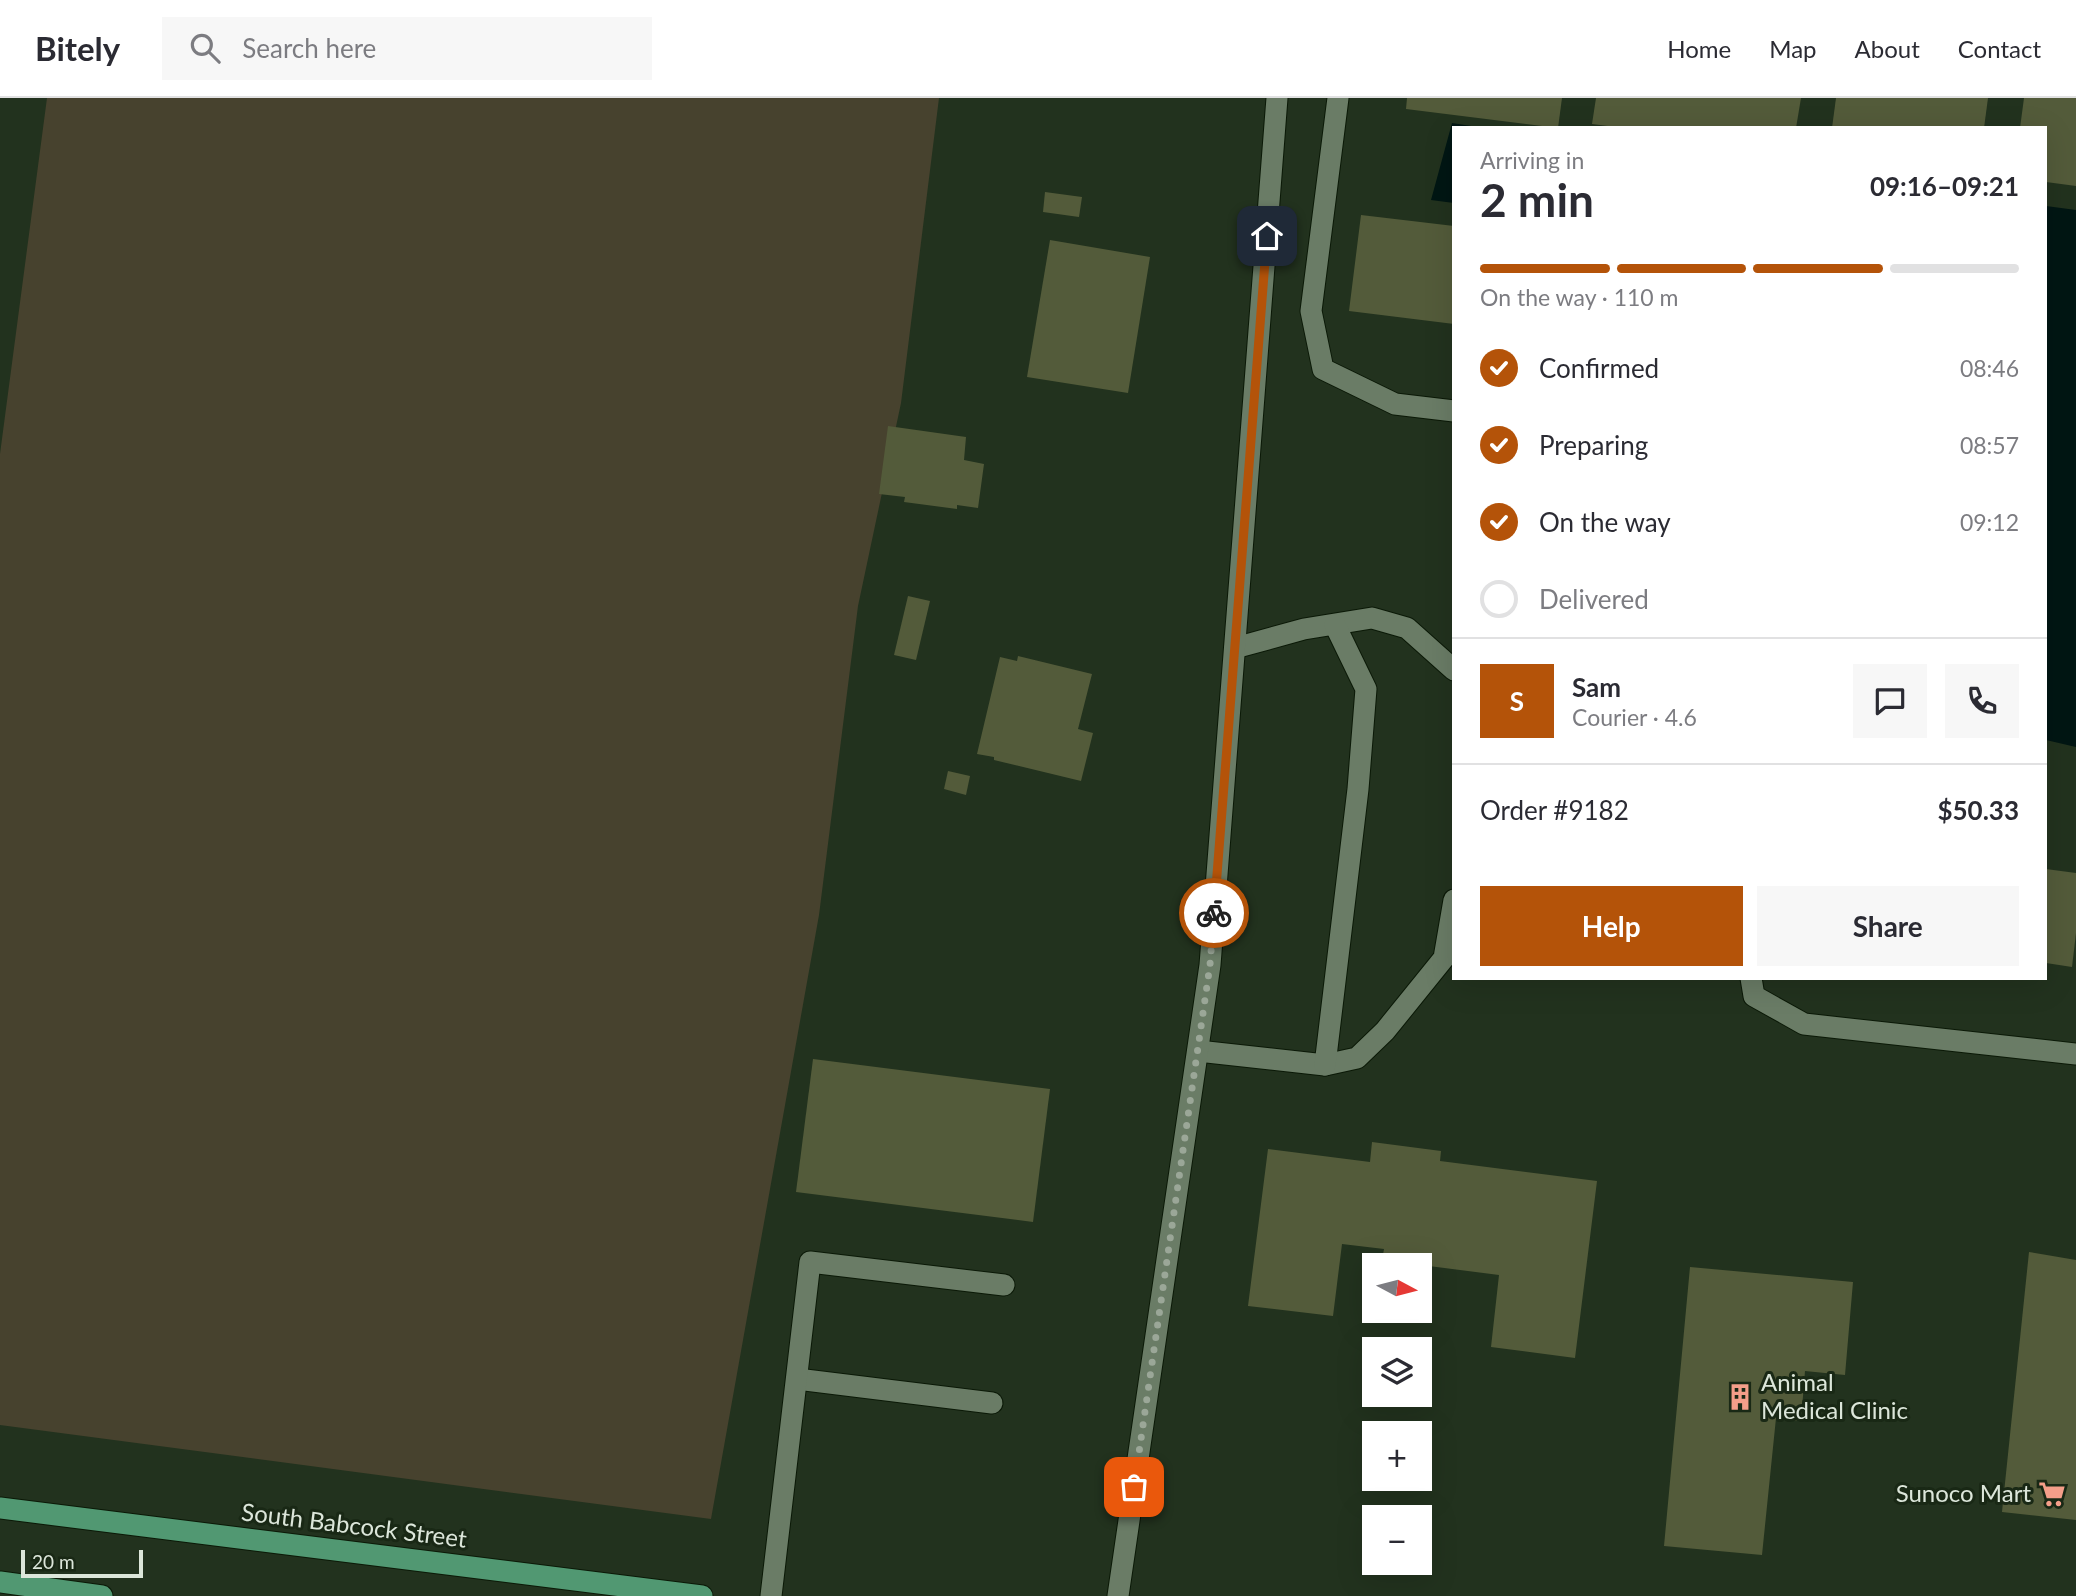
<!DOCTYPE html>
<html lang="en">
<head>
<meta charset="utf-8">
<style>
  :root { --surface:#fff; --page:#f7f7f7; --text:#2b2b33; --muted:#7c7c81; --line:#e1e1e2; --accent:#b45309 }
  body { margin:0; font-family:Lato,sans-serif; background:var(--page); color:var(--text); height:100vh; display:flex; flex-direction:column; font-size:26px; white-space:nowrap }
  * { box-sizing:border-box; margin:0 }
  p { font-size:23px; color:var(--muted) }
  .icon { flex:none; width:38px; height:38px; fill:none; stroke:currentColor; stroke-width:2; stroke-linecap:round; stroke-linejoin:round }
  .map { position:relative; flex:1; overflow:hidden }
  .drawer { position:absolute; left:1452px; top:28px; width:595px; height:854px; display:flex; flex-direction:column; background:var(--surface); border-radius:0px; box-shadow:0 7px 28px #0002 }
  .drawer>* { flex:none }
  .needle { width:46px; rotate:97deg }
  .tools { position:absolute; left:1362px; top:1155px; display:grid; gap:14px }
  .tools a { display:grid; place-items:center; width:70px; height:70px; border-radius:0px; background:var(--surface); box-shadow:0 7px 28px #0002; font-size:35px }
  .scale { position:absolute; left:21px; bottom:18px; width:122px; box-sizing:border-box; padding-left:7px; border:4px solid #dce6da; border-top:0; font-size:19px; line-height:24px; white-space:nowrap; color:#dce6da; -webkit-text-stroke:5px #192815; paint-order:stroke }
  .pin { position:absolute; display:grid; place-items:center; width:60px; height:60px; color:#fff; margin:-30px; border-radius:14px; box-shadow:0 4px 10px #0006 }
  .courier { position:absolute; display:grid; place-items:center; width:70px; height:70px; margin:-35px; border:5px solid #b45309; border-radius:50%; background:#fff; color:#222; box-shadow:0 2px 9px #0007 }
  .overview em { font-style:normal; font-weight:700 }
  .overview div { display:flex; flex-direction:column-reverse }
  .overview { display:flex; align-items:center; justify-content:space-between; height:119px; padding:0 28px }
  h1 { font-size:46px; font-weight:700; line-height:52px }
  .bar { display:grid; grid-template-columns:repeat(4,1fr); gap:10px 7px; align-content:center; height:84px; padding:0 28px }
  .bar i { height:9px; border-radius:5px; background:var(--line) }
  .bar .on { background:var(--accent) }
  .bar p { grid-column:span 4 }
  .line { display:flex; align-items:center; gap:18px; padding:0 28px; border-top:2px solid var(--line) }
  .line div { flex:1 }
  .round { display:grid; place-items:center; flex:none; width:74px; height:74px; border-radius:0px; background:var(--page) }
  ol { padding:0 28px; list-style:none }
  li { display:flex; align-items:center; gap:21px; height:77px }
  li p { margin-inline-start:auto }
  li .icon { padding:7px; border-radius:50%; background:var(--accent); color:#fff; stroke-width:4 }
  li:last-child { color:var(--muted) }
  li i { width:38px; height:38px; border:4px solid var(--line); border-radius:50% }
  .primary-button { display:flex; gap:14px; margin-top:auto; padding:14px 28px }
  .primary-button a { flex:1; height:80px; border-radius:0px; background:var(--accent); color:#fff; font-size:28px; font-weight:700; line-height:80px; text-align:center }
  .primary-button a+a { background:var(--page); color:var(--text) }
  header { display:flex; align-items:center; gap:42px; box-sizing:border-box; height:98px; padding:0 35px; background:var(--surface); border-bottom:2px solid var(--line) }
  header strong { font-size:33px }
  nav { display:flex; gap:38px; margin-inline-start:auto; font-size:24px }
  .search { width:490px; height:63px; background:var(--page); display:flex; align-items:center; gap:18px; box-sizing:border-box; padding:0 24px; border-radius:0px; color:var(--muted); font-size:26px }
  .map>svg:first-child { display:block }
</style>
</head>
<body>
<header>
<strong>Bitely</strong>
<div class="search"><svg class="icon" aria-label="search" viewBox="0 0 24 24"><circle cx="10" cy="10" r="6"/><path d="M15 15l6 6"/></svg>Search here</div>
<nav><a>Home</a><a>Map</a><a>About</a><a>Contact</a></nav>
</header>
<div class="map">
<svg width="2076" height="1498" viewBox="0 0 2076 1498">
  <rect width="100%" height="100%" fill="#22321e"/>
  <!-- green -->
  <polygon fill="#47422e" points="47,0 939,0 901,305 858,508 819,817 711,1421 0,1327 0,356"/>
  <!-- water -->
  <g fill="#011613">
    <polygon points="1452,25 1484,30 1454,30 1454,105 1431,102"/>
    <polygon points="2046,108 2076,112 2076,649 2046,642"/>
  </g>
  <!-- building -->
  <g fill="#535b3a">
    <polygon points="1407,0 1562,0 1558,30 1406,11"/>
    <polygon points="1596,0 1801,0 1796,30 1623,30 1592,26"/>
    <polygon points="1836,0 1988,0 1984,30 1832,30"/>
    <polygon points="2024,0 2076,0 2076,88 2046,84 2046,30 2020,30"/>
    <polygon points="1045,94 1082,99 1079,119 1043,114"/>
    <polygon points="1361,117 1454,128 1454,226 1349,213"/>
    <polygon points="1050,142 1150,159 1128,295 1027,279"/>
    <polygon points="888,328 966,339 964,362 984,366 978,410 957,407 957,411 904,404 905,399 879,396"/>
    <polygon points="908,498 930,503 916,562 894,557"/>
    <polygon points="1018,558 1092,576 1078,631 1093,635 1081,683 994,662 994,659 977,656 1000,559 1017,563"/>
    <polygon points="948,673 970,678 966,697 944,691"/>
    <polygon points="2046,771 2076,775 2076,835 2072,869 2046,865"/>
    <polygon points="813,961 1050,991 1033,1124 796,1094"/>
    <polygon points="1372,1044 1441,1053 1440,1063 1597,1083 1575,1260 1491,1249 1499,1177 1382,1162 1384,1151 1342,1146 1333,1218 1248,1208 1268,1051 1370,1064"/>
    <polygon points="2029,1154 2076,1162 2076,1422 2002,1414"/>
    <polygon points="1690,1169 1853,1184 1845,1277 1805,1273 1801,1323 1776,1320 1762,1457 1664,1448"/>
  </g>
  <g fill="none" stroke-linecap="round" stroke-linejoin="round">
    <defs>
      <g id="minor">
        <polyline points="1338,0 1311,213 1323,271 1395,306 1454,313"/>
        <polyline points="1235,550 1304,531 1372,520 1407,530 1454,572"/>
        <polyline points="1751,880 1754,898 1804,926 2076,956"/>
        <polyline points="1198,953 1325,967 1357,960 1385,933 1444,860 1454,802"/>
        <polyline points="1325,967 1358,691 1366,591 1335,527"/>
        <polyline points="797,1281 992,1305"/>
        <polyline points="771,1498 810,1164 1004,1187"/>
        <polyline points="1118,1498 1210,867 1277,0"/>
      </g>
      <g id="major">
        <polyline points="0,1410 702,1498"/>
        <polyline points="0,1484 102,1498"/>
      </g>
    </defs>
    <!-- minor casing -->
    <use href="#minor" stroke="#0b1907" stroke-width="23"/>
    <!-- major casing -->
    <use href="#major" stroke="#0b1907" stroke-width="23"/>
    <!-- minor -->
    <use href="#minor" stroke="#6a7c66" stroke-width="21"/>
    <!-- major -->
    <use href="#major" stroke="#519872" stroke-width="21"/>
  </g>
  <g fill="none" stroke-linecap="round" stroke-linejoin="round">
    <!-- done -->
    <polyline stroke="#9ba798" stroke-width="7" stroke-dasharray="0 12.6" points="1134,1389 1210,867 1214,815"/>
    <!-- route -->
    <polyline stroke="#b45309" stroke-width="9" points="1214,815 1267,138"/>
  </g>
  <!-- icons -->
  <defs>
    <symbol id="building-bare" viewBox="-9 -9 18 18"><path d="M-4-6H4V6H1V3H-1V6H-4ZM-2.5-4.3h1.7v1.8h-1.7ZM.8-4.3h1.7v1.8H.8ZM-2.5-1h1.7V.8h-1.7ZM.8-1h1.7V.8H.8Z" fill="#f49e89" stroke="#192815" stroke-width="2.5" paint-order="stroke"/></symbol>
    <symbol id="supermarket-bare" viewBox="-9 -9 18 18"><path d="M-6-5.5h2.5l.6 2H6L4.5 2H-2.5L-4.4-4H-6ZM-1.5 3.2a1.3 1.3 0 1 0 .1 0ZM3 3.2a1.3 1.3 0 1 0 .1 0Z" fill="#f49e89" stroke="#192815" stroke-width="2.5" paint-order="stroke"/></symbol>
  </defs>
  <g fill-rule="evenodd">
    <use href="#building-bare" x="1721" y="1280" width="38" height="38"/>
    <use href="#supermarket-bare" x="2033" y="1377" width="38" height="38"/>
  </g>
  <g text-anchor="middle" stroke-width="6" stroke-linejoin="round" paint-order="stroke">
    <!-- poi labels -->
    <g font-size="24" fill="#dce6da" stroke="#192815" text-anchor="start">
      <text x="1761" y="1293">Animal<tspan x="1761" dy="28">Medical Clinic</tspan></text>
      <text x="2031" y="1404" text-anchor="end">Sunoco Mart</text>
    </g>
    <!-- street labels -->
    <g font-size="24" fill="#dce6da" stroke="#192815">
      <text transform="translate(354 1428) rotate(7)" y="8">South Babcock Street</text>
    </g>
  </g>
</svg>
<div class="tools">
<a><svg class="needle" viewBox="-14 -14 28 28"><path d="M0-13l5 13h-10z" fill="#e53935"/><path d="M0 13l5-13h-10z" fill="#7c7c81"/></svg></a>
<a><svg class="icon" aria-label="layers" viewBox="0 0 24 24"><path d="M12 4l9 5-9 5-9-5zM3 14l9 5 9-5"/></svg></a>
<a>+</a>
<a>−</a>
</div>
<div class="scale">20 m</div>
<div class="pin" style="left:1134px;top:1389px;background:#ea580c"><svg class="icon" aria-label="bag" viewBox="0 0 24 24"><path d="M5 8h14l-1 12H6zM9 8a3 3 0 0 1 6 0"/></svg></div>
<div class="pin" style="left:1267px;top:138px;background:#1f2937"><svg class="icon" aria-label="home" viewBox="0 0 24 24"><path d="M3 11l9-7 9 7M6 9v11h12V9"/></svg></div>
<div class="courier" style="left:1214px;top:815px"><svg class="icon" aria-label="bike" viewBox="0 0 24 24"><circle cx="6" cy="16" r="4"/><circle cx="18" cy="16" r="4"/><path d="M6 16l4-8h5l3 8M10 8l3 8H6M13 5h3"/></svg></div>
<section class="drawer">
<div class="overview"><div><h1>2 min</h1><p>Arriving in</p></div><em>09:16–09:21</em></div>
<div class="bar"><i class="on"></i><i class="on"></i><i class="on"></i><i></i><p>On the way · 110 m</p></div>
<ol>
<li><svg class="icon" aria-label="check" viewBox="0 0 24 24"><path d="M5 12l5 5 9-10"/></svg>Confirmed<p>08:46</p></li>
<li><svg class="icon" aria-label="check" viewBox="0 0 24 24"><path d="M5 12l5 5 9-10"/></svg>Preparing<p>08:57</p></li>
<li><svg class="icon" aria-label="check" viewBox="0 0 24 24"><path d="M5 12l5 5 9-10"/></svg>On the way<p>09:12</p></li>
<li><i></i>Delivered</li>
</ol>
<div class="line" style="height:126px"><b class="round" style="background:var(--accent);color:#fff">S</b><div><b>Sam</b><p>Courier · 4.6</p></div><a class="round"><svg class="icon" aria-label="chat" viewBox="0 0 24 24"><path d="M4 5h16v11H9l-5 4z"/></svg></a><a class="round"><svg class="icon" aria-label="phone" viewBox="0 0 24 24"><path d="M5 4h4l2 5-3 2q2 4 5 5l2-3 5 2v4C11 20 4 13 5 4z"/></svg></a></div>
<div class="line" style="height:91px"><div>Order #9182</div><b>$50.33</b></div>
<div class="primary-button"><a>Help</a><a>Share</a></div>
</section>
</div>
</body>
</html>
